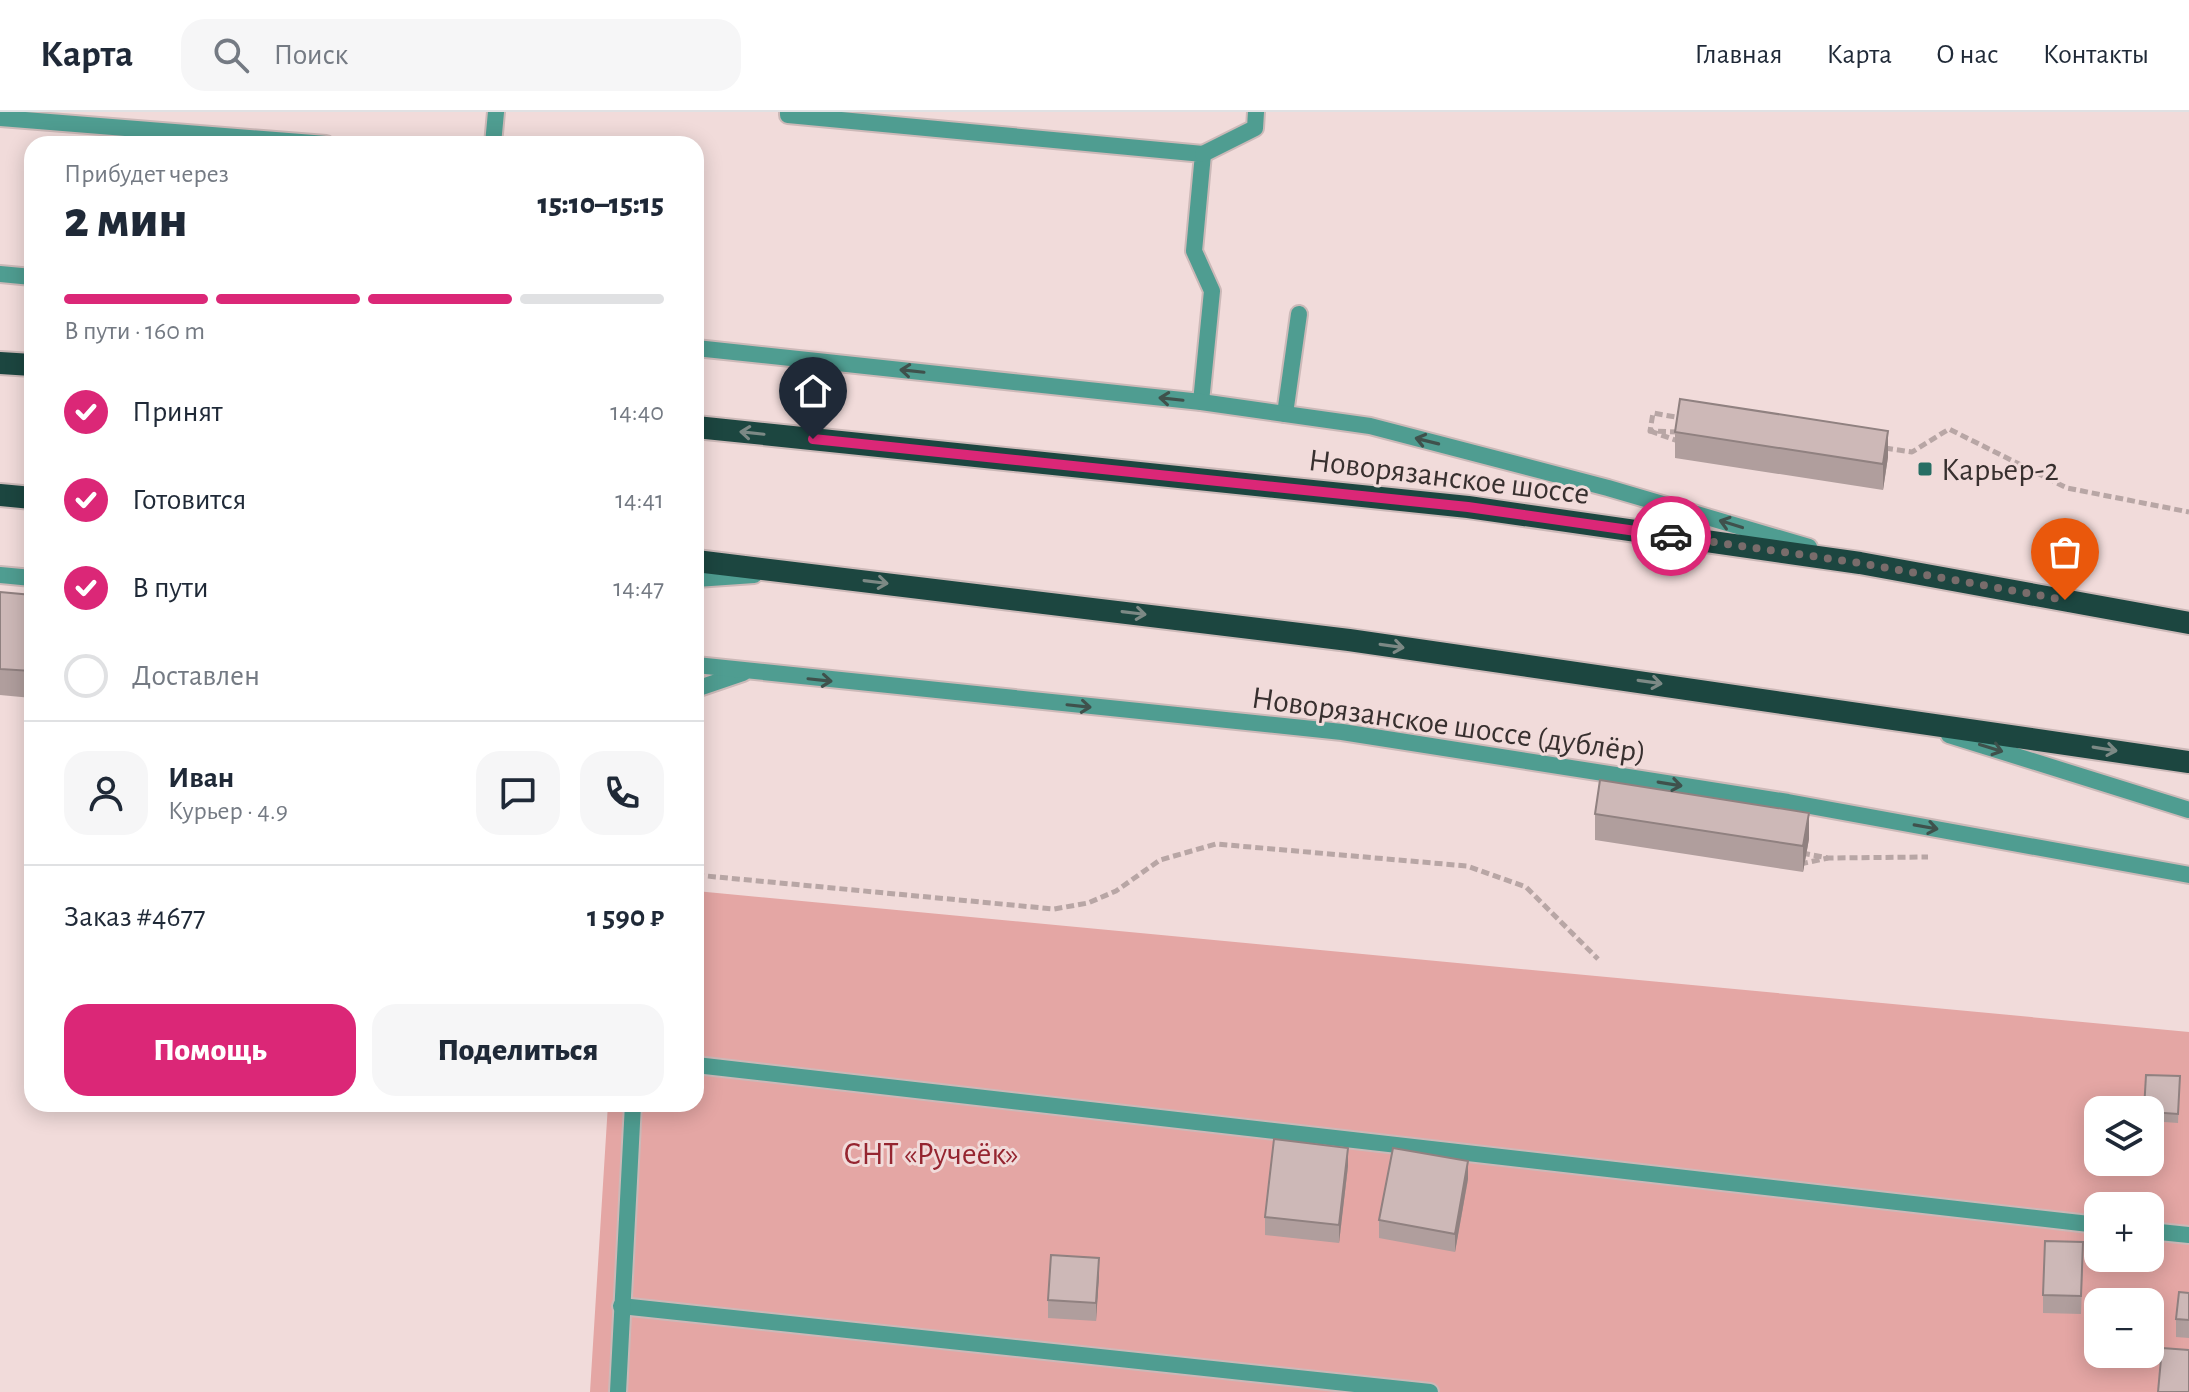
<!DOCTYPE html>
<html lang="ru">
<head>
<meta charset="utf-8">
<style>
  :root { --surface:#fff; --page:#f6f6f7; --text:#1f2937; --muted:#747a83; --line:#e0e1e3; --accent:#db2777 }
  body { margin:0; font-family:"Alegreya Sans",sans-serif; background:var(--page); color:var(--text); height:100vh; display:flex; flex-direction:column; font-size:30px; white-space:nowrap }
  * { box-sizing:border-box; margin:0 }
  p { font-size:26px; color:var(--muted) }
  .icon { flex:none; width:44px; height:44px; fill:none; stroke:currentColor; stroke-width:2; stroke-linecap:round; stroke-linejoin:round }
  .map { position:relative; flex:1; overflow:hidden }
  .drawer { position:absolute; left:24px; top:24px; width:680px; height:976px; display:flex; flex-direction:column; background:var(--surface); border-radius:24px; box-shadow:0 4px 20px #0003 }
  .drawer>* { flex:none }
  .tools { position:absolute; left:2084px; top:984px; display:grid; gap:16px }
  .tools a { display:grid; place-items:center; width:80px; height:80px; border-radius:16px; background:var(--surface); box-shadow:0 4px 20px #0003; font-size:40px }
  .pin { position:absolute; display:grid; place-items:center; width:68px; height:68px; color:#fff; margin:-82px -34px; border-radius:50% 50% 50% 0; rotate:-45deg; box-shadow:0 0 8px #0007 }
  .pin .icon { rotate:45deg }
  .courier { position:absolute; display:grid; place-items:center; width:80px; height:80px; margin:-40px; border:6px solid #db2777; border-radius:50%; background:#fff; color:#222; box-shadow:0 2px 10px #0007 }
  .overview em { font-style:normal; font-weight:800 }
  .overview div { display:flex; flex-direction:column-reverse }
  .overview { display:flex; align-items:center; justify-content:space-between; height:136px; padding:0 40px }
  h1 { font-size:52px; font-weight:800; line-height:60px }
  .bar { display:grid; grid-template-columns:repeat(4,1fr); gap:12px 8px; align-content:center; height:96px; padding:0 40px }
  .bar i { height:10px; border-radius:6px; background:var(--line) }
  .bar .on { background:var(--accent) }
  .bar p { grid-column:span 4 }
  .line { display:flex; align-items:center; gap:20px; padding:0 40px; border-top:2px solid var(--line) }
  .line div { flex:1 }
  .round { display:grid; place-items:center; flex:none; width:84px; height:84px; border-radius:24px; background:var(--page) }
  ol { padding:0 40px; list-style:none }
  li { display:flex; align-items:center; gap:24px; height:88px }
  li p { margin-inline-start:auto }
  li .icon { padding:8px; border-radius:50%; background:var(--accent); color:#fff; stroke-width:4 }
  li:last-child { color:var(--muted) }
  li i { width:44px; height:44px; border:4px solid var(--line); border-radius:50% }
  .cta { display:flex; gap:16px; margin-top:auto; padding:16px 40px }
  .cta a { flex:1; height:92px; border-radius:24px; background:var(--accent); color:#fff; font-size:32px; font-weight:800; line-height:92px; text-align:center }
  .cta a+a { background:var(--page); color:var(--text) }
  header { display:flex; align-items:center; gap:48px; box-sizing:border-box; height:112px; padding:0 40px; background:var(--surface); border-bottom:2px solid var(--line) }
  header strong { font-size:38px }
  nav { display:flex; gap:44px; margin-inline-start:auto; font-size:28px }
  .search { width:560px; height:72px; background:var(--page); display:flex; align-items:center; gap:20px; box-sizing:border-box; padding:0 28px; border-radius:24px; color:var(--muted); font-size:30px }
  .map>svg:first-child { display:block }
</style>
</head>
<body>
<header>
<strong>Карта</strong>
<div class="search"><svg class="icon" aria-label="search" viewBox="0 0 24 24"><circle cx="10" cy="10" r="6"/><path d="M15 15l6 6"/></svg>Поиск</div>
<nav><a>Главная</a><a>Карта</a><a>О нас</a><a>Контакты</a></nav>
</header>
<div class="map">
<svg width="2189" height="1280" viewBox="0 0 2189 1280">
  <rect width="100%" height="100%" fill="#f1dbda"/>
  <!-- green -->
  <path fill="#e4a6a4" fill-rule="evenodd" d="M696 779 2189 920V1280H590L608 992H696ZM2098 998H2150V1050H2098ZM2098 1094H2150V1146H2098ZM2098 1190H2150V1242H2098Z"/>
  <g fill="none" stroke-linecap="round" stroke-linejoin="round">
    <defs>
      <g id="service">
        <polyline points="788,0 788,3 1203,42 1194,139 1212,179 1201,290"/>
        <polyline points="0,6 326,32"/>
        <polyline points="493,32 496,0"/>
        <polyline points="1203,42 1255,16 1256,0"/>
        <polyline points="1285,302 1299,202"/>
        <polyline points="696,577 743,561"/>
        <polyline points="696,953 2098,1113"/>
        <polyline points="2150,1119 2189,1123"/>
        <polyline points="621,1194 1430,1280"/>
        <polyline points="618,1280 633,992"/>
      </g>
      <g id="minor">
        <polyline points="0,162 32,165"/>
        <polyline points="696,236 1201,290 1370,314 1608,376 1809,435"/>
        <polyline points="0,463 32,466"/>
        <polyline points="696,467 754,463"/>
        <polyline points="696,553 1342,620 1788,690 2189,763"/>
        <polyline points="1949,623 2189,698"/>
      </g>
      <g id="trunk">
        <polyline points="0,251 32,253"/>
        <polyline points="696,315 1468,395 1860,451 2189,511"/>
        <polyline points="0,383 32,386"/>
        <polyline points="696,449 1349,528 2189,650"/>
      </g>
    </defs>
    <!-- service casing -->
    <use href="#service" stroke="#ccb9b8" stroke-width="20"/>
    <!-- minor casing -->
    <use href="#minor" stroke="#ccb9b8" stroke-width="20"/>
    <!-- trunk casing -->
    <use href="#trunk" stroke="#ccb9b8" stroke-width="26"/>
    <!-- path -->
    <g stroke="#b8a6a5" stroke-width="5" stroke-dasharray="8 4" stroke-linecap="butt">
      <polyline points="1650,319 1678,329"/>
      <polyline points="1678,320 1650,319 1653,301 1681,306"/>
      <polyline points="1885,336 1912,340 1949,317 2067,376 2189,400"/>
      <polyline points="1802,741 1828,746 1928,745"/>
      <polyline points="1800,752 1828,746"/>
      <polyline points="696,763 1054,797 1088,791 1116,779 1160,748 1216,732 1467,754 1526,775 1598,847"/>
    </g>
    <!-- service -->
    <use href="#service" stroke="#4f9d91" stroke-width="16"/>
    <!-- minor -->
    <use href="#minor" stroke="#4f9d91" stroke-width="16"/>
    <!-- trunk -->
    <use href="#trunk" stroke="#1c4640" stroke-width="22"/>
  </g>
  <!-- wall -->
  <g fill="#b09e9d">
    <polygon points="1675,320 1888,345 1883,378 1675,346"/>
    <polygon points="0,480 32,483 32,586 0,583"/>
    <polygon points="1595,702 1809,727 1803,760 1595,728"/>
    <polygon points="2180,964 2178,1011 2150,1009 2150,998"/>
    <polygon points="1348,1054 1339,1131 1265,1123 1265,1105"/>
    <polygon points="1468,1067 1455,1140 1379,1126 1379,1108"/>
    <polygon points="2083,1148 2081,1202 2043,1201 2043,1183"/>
    <polygon points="1099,1164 1096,1209 1048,1206 1048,1188"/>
    <polygon points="2189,1181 2189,1226 2176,1225 2176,1207"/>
  </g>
  <!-- shaded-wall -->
  <g fill="#908180">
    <polygon points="1888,319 1888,345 1883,378 1883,352"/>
    <polygon points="1809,701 1809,727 1803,760 1803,734"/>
    <polygon points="1348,1036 1348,1054 1339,1131 1339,1113"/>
    <polygon points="1468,1049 1468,1067 1455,1140 1455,1122"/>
    <polygon points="1099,1146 1099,1164 1096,1209 1096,1191"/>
  </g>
  <!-- building -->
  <g fill="#cdb8b7" stroke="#908180" stroke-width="2">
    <polygon points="1680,287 1888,319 1883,352 1675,320"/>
    <polygon points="0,480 32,483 32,559 0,557"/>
    <polygon points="1600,668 1809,701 1803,734 1595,702"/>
    <polygon points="2146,963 2180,964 2178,1002 2150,1000 2150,998 2144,998"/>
    <polygon points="1274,1027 1348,1036 1339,1113 1265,1105"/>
    <polygon points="1393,1036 1468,1049 1455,1122 1379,1108"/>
    <polygon points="2045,1129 2083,1130 2081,1184 2043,1183"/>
    <polygon points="1051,1143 1099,1146 1096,1191 1048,1188"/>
    <polygon points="2179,1180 2189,1181 2189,1208 2176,1207"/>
    <polygon points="2162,1236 2189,1238 2189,1280 2158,1280"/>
  </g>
  <!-- one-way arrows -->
  <defs><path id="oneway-shaft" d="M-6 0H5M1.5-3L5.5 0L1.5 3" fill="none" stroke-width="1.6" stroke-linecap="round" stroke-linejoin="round" transform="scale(2)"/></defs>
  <g stroke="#3f514c">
    <use href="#oneway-shaft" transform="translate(912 259) rotate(-174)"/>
    <use href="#oneway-shaft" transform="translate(1171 287) rotate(-174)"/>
    <use href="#oneway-shaft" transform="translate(1427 329) rotate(-166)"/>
    <use href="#oneway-shaft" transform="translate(1731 412) rotate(-163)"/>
    <use href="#oneway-shaft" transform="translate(820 568) rotate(6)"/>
    <use href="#oneway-shaft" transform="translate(1079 594) rotate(6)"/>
    <use href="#oneway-shaft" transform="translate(1991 636) rotate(17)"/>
    <use href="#oneway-shaft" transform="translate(1670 672) rotate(9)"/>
    <use href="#oneway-shaft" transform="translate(1926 715) rotate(10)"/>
  </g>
  <g stroke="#7c8985">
    <use href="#oneway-shaft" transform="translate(752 321) rotate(-174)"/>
    <use href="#oneway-shaft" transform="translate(876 470) rotate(7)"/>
    <use href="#oneway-shaft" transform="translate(1134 501) rotate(7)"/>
    <use href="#oneway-shaft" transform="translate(1392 534) rotate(8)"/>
    <use href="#oneway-shaft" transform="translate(1650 570) rotate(8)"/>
    <use href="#oneway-shaft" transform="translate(2105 637) rotate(9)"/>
  </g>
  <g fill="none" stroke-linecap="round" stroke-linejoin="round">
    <!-- done -->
    <polyline stroke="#796c6b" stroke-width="8" stroke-dasharray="0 14.4" points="1671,424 1860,451 2065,488"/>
    <!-- route -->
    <polyline stroke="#db2777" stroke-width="10" points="813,327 1468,395 1671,424"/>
  </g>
  <!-- markers -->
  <rect fill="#276e64" stroke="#f1dbda" stroke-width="3" x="1917" y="349" width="16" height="16" rx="4"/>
  <g text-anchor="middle" stroke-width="6" stroke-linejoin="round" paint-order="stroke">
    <!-- poi labels -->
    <g font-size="32" fill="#38302f" stroke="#f1dbda" text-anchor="start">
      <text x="1941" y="368">Карьер-2</text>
    </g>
    <!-- street labels -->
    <g font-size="32" fill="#38302f" stroke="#f1dbda">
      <text transform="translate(1449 364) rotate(7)" y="11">Новорязанское шоссе</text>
      <text transform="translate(1449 612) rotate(8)" y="11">Новорязанское шоссе (дублёр)</text>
    </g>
    <!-- park labels -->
    <g font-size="32" fill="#952530" stroke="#f1dbda">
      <text x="931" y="1052">СНТ «Ручеёк»</text>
    </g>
  </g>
</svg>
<div class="tools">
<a><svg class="icon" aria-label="layers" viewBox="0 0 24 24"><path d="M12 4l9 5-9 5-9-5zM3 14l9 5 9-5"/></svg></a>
<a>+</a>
<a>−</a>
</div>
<div class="pin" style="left:2065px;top:488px;background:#ea580c"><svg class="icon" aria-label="bag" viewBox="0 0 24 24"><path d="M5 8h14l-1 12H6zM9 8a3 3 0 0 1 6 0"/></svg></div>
<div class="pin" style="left:813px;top:327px;background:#1f2937"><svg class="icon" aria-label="home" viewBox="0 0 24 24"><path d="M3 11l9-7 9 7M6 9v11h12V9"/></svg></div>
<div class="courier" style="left:1671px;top:424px"><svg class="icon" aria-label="car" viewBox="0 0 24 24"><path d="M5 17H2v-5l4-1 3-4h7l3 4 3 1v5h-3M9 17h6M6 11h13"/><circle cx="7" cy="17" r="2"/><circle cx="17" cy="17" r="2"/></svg></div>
<section class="drawer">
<div class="overview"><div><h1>2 мин</h1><p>Прибудет через</p></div><em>15:10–15:15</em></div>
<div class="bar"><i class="on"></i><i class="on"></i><i class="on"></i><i></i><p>В пути · 160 m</p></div>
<ol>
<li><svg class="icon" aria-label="check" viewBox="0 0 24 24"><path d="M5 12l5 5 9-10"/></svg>Принят<p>14:40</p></li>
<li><svg class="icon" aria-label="check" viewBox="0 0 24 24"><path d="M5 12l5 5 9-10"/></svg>Готовится<p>14:41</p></li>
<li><svg class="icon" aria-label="check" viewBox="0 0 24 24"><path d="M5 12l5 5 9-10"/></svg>В пути<p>14:47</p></li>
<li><i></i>Доставлен</li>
</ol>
<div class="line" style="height:144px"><a class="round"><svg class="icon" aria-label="person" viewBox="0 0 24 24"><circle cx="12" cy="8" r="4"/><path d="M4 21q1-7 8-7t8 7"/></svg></a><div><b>Иван</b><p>Курьер · 4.9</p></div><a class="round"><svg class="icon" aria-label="chat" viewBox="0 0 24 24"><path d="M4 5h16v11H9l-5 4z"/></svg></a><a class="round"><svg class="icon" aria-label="phone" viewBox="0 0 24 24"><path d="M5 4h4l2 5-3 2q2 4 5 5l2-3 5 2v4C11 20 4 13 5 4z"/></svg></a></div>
<div class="line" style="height:104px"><div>Заказ #4677</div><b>1 590 ₽</b></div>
<div class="cta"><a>Помощь</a><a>Поделиться</a></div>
</section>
</div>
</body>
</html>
